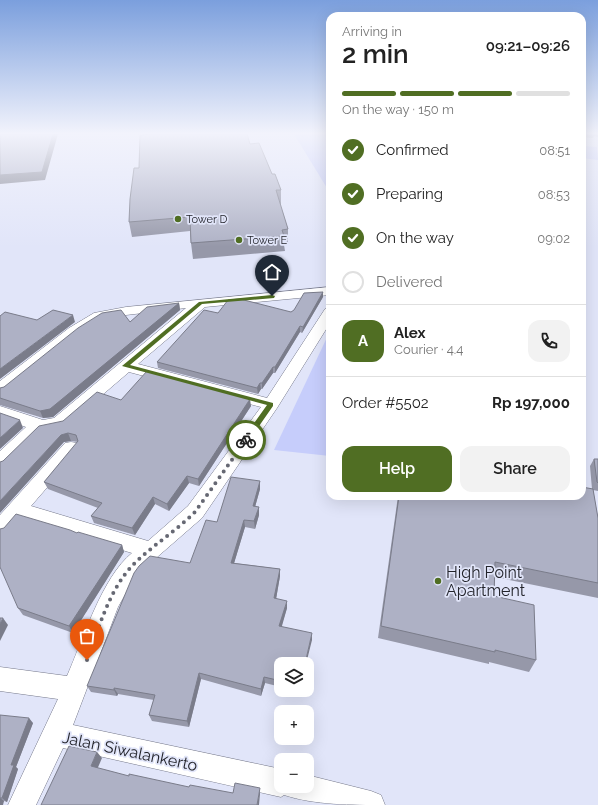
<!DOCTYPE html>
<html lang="en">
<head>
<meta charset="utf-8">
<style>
  :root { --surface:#fff; --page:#f2f2f2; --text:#222; --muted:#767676; --line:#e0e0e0; --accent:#506e23 }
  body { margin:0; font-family:Raleway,sans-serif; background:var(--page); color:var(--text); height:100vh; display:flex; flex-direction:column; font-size:15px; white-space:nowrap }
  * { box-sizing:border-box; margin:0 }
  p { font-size:13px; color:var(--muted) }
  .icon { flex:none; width:22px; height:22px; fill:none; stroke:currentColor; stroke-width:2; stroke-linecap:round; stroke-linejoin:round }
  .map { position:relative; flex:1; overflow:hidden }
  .side { position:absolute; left:326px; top:12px; width:260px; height:488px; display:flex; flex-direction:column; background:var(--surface); border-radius:12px; box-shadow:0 4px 16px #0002 }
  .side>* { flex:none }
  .controls { position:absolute; left:274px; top:657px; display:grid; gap:8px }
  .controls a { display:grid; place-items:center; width:40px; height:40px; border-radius:8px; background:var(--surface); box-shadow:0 4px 16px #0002; font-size:20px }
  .pin { position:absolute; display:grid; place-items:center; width:34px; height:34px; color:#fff; margin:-41px -17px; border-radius:50% 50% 50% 0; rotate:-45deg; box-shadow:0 0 4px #0007 }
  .pin .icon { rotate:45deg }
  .courier { position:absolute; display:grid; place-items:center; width:40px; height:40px; margin:-20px; border:3px solid #506e23; border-radius:50%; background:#fff; color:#222; box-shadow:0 1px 5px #0007 }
  .head em { font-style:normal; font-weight:600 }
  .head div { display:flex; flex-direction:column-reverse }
  .head { display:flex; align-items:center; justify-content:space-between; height:68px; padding:0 16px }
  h1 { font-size:26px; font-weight:600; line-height:30px }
  .bar { display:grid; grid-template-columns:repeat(4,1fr); gap:6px 4px; align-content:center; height:48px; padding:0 16px }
  .bar i { height:5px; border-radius:3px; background:var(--line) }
  .bar .current { background:var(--accent) }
  .bar p { grid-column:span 4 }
  .line { display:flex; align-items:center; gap:10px; padding:0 16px; border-top:1px solid var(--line) }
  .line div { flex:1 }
  .round { display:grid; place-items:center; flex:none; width:42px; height:42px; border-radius:12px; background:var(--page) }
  ol { padding:0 16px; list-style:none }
  li { display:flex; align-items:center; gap:12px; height:44px }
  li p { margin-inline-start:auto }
  li .icon { padding:4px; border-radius:50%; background:var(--accent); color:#fff; stroke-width:4 }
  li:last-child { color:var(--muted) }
  li i { width:22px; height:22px; border:2px solid var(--line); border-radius:50% }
  .button { display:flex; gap:8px; margin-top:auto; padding:8px 16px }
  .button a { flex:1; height:46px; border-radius:12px; background:var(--accent); color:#fff; font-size:16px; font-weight:600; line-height:46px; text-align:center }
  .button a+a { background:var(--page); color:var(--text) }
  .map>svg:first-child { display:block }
</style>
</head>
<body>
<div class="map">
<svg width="598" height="805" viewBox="0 0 598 805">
  <rect width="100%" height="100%" fill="#e1e5f9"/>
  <!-- green -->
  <g fill="#c6cdfb">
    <polygon points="294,134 330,134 330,193"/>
    <polygon points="582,146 597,147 598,160 582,158"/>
    <polygon points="330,331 330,456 274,450"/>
  </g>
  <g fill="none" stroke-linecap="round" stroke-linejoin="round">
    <defs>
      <path id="minor" d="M330 287V295L205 307 138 364 267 398 325 309 330 308V323L277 408 202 518 140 572 128 589 118 607 73 725 281 769V786H307V775L371 791 381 795 385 805C352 805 314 805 284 795L281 797 63 748 36 805H8L58 699 0 691V667L67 676C83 640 102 577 132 553L20 519 7 534 0 536V515L65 443 71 442 77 443 80 448 77 453 31 506 148 541 188 506 261 407 129 372 65 427 41 432 6 467 0 469V451L26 427 0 418V406L43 420 54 418 186 308 126 315 103 319 79 334 6 393 0 394V381L69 328 94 313 126 307Z"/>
    </defs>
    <!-- minor casing -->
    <use href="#minor" stroke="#75788a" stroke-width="1"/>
    <!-- minor -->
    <use href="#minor" fill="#fff" fill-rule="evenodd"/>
  </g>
  <!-- wall -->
  <g fill="#9698a9">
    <polygon points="582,134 598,134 598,137 594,136 593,138 582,137"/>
    <polygon points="250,144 272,174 281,190 281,204 280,204 288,229 288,244 284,245 285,251 193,259 191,243 190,231 132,237 129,222 139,168"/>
    <polygon points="323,297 302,333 300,332 275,373 273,373 262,389 261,389 258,394 158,368 157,362 218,313 291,312"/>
    <polygon points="179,303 180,310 53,417 43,418 0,405 0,388 4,387 130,322"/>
    <polygon points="121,400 251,406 199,486 189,483 169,511 155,504 135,535 94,523 91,516 98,508 48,489 44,482 78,442 71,441 64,442 3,461 63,421"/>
    <polygon points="594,459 598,459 598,491 593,490 598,518 598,598 495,577 494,596 536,660 529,672 489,662 489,664 378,638 398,496 582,496 592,489 590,466"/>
    <polygon points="260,481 260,489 255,507 259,515 255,529 245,527 234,563 280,569 280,576 276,599 287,608 281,627 312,640 281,664 281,687 265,683 261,696 201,679 189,727 152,721 149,715 154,700 118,694 117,696 91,692 87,686 190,563 217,522"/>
    <polygon points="77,533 122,545 124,552 73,633 23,615 18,608"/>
    <polygon points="292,690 301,690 300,692"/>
    <polygon points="0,715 33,723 16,767 18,769 7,802 4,801 0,805"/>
  </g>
  <!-- shaded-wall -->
  <g fill="#7a7c8a">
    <polygon points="53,134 58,134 45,180 0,184 0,175"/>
    <polygon points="323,292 323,297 302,333 303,327"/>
    <polygon points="179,303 180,310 53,417 43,418 40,411"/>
    <polygon points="73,315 75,322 0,379 0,369"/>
    <polygon points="300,326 300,332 275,373 275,367"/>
    <polygon points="273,367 273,373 262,389 262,383"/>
    <polygon points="260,383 261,389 258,394 257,388"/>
    <polygon points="250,399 251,406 199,486 198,479"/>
    <polygon points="20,420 23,428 0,449 0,438"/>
    <polygon points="68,433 71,441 64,442 0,513 0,501 61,435"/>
    <polygon points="187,476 189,483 169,511 167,504"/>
    <polygon points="260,481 260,489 253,514 253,506"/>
    <polygon points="153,497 155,504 135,535 132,528"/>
    <polygon points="259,507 259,515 255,529 254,521"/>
    <polygon points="244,520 245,527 232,570 231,563"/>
    <polygon points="122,545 124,552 73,633 69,626"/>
    <polygon points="280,569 280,576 275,605 274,598"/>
    <polygon points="287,601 287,608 280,633 279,626"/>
    <polygon points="3,618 8,625 0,641 0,624"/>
    <polygon points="312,633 312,640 306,664 305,664"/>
    <polygon points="199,673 201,679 189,727 187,721"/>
    <polygon points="264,677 265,683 261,696 261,689"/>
    <polygon points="114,688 118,694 117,696 114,690"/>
    <polygon points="29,718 33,723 16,767 18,769 7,802 2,798 11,765"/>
    <polygon points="97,752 102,758 96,772 91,766"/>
    <polygon points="260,788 260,794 259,805 257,805"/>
    <polygon points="0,798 4,801 3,805 0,805"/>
  </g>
  <!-- building -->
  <g fill="#aeb1c5" stroke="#7a7c8a">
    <polygon points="0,134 53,134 42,172 0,175"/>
    <polygon points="155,134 247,134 250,144 259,143 272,174 275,174 281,190 276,190 288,229 282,230 284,236 191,243 190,217 129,222 130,199 134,168 139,168 140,135"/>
    <polygon points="323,292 310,315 303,327 300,326 275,367 273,367 262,383 260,383 257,388 157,362 204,310 218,313 228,300 240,299 291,312 294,310 304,293"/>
    <polygon points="179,303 50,409 40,411 0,398 0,388 4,387 78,328 102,313 121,310 130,322 147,307"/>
    <polygon points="53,310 73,315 0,369 0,316 5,312 37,320"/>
    <polygon points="147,371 250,399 198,479 187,476 167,504 153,497 132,528 91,516 102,503 44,482 78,441 76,435 68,433 61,435 0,501 0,462 3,461 39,426 63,421 97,392 121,400"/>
    <polygon points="0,413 20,420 0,438"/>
    <polygon points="594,459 598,459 598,483 597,482"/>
    <polygon points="231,477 260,481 253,506 259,507 254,521 244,520 231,563 280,569 274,598 287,601 279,626 312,633 305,664 281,664 281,681 264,677 261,689 199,673 187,721 149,715 155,695 114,688 114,690 87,686 134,573 139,566 150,556 190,563 206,520 217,522"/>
    <polygon points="582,487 593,489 598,518 598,583 495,562 494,596 534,605 536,660 495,650 495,652 381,626 399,496 582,496"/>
    <polygon points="16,514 70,530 77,533 78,532 122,545 69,626 18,608 0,567 0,529 4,528"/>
    <polygon points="0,618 3,618 0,624"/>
    <polygon points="0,715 29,718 11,765 14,765 2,798 0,798"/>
    <polygon points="69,746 97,752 91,766 129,776 129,774 189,787 190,785 233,793 235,783 260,788 257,805 41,805"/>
  </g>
  <!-- sky -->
  <linearGradient id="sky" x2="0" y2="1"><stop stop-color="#7b9fdd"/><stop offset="0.54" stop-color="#f2f3fc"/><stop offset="1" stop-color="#f2f3fc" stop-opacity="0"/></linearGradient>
  <rect width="598" height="247" fill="url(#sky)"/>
  <!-- route -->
  <polygon fill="#506e23" points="272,295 275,296 274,298 202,304 130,365 273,403 273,406 248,442 243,442 242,440 267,405 122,366 199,302"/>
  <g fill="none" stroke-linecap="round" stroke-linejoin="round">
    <!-- done -->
    <path stroke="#666873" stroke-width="4" stroke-dasharray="0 7.2" d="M87 660C99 628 109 589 134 564 153 545 176 531 195 512L246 440"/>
  </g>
  <!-- markers -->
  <g fill="#506e23" stroke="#e1e5f9" stroke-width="1.5">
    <circle cx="178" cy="219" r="4"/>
    <circle cx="239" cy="240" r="4"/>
    <circle cx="438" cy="581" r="4"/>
  </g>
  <g text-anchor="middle" stroke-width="3.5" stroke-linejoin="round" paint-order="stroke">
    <!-- far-poi labels -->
    <g font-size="11" fill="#23242b" stroke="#e1e5f9" text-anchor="start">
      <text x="186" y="223">Tower D</text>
      <text x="247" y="244">Tower E</text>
    </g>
    <!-- near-poi labels -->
    <g font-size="16" fill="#23242b" stroke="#e1e5f9" text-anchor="start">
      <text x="446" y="578">High Point<tspan x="446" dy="18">Apartment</tspan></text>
    </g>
    <!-- near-street labels -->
    <g font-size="16" fill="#23242b" stroke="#e1e5f9">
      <text transform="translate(130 751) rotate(12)" y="6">Jalan Siwalankerto</text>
    </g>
  </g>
</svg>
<div class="controls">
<a><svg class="icon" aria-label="layers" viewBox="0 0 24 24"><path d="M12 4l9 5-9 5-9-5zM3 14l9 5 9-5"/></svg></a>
<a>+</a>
<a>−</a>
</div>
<div class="pin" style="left:87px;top:660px;background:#ea580c"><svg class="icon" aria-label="bag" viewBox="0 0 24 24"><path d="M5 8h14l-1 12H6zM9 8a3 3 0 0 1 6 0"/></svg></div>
<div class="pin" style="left:272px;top:296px;background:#1f2937"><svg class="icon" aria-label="home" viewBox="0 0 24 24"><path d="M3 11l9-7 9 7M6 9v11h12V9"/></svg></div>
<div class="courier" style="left:246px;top:440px"><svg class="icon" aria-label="bike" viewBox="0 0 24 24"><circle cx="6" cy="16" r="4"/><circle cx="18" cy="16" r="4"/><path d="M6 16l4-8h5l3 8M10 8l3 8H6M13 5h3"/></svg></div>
<section class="side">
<div class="head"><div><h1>2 min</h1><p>Arriving in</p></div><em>09:21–09:26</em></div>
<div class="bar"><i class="current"></i><i class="current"></i><i class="current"></i><i></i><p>On the way · 150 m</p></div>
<ol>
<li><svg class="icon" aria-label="check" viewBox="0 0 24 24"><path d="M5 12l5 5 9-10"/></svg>Confirmed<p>08:51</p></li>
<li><svg class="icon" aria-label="check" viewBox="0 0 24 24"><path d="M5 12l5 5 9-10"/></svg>Preparing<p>08:53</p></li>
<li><svg class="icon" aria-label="check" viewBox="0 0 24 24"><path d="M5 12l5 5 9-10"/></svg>On the way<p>09:02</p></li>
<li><i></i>Delivered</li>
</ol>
<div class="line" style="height:72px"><b class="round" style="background:var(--accent);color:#fff">A</b><div><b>Alex</b><p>Courier · 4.4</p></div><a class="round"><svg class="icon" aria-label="phone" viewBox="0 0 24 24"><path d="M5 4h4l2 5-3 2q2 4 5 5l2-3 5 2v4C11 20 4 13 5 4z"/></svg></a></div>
<div class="line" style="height:52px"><div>Order #5502</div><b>Rp 197,000</b></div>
<div class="button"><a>Help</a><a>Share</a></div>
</section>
</div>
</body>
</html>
